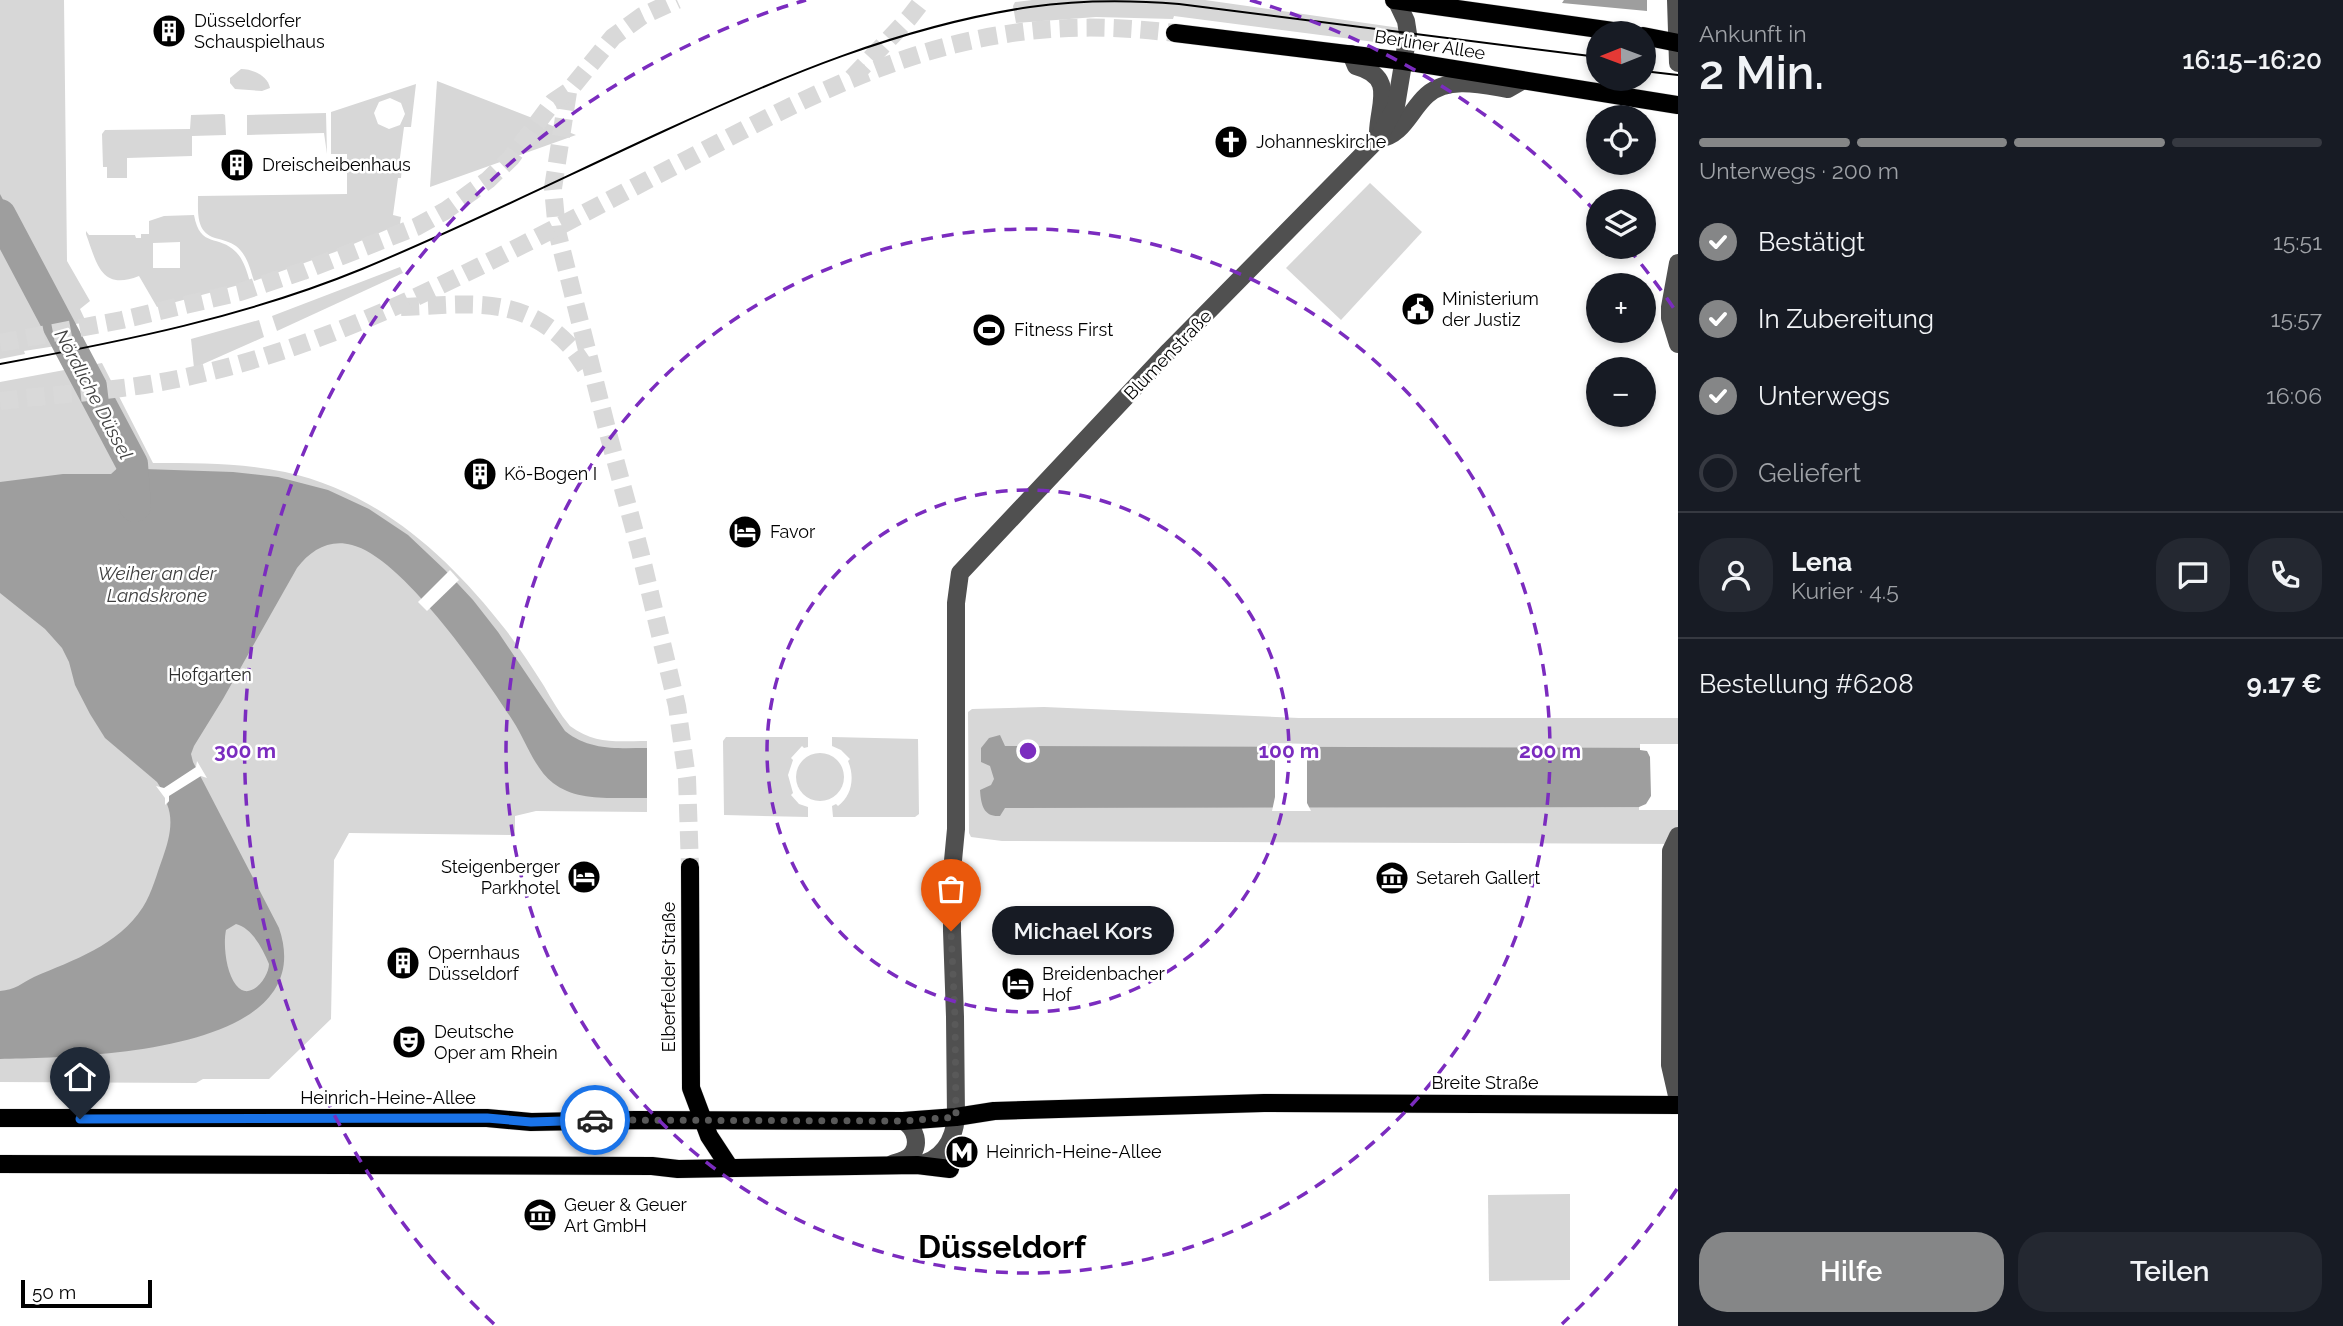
<!DOCTYPE html>
<html lang="de">
<head>
<meta charset="utf-8">
<style>
  :root { --surface:#171b24; --page:#242831; --text:#f1f3f6; --muted:#9ea1a6; --line:#363941; --accent:#858687 }
  body { margin:0; font-family:Raleway,sans-serif; background:var(--page); color:var(--text); height:100vh; display:flex; flex-direction:column; font-size:26px; white-space:nowrap }
  * { box-sizing:border-box; margin:0 }
  p { font-size:23px; color:var(--muted) }
  .icon { flex:none; width:38px; height:38px; fill:none; stroke:currentColor; stroke-width:2; stroke-linecap:round; stroke-linejoin:round }
  .map { position:relative; flex:1; overflow:hidden }
  .details { display:flex; flex-direction:column; background:var(--surface); width:665px }
  .details>* { flex:none }
  .needle { width:46px; rotate:269deg }
  .tools { position:absolute; left:1586px; top:21px; display:grid; gap:14px }
  .tools a { display:grid; place-items:center; width:70px; height:70px; border-radius:50%; background:var(--surface); box-shadow:0 4px 10px #0003; font-size:35px }
  .scale { position:absolute; left:21px; bottom:18px; width:131px; box-sizing:border-box; padding-left:7px; border:4px solid #000; border-top:0; font-size:19px; line-height:24px; white-space:nowrap; color:#000; -webkit-text-stroke:5px #fff; paint-order:stroke }
  .pin { position:absolute; display:grid; place-items:center; width:60px; height:60px; color:#fff; margin:-72px -30px; border-radius:50% 50% 50% 0; rotate:-45deg; box-shadow:0 0 7px #0007 }
  .pin .icon { rotate:45deg }
  .courier { position:absolute; display:grid; place-items:center; width:70px; height:70px; margin:-35px; border:5px solid #1a73e8; border-radius:50%; background:#fff; color:#222; box-shadow:0 2px 9px #0007 }
  .bubble { position:absolute; height:49px; border-radius:24px; background:var(--surface); box-shadow:0 4px 10px #0003; font-size:23px; font-weight:600; line-height:49px; text-align:center }
  .summary em { font-style:normal; font-weight:600 }
  .summary div { display:flex; flex-direction:column-reverse }
  .summary { display:flex; align-items:center; justify-content:space-between; height:119px; padding:0 21px }
  h1 { font-size:46px; font-weight:600; line-height:52px }
  .bar { display:grid; grid-template-columns:repeat(4,1fr); gap:10px 7px; align-content:center; height:84px; padding:0 21px }
  .bar i { height:9px; border-radius:5px; background:var(--line) }
  .bar .selected { background:var(--accent) }
  .bar p { grid-column:span 4 }
  .line { display:flex; align-items:center; gap:18px; padding:0 21px; border-top:2px solid var(--line) }
  .line div { flex:1 }
  .round { display:grid; place-items:center; flex:none; width:74px; height:74px; border-radius:28px; background:var(--page) }
  ol { padding:0 21px; list-style:none }
  li { display:flex; align-items:center; gap:21px; height:77px }
  li p { margin-inline-start:auto }
  li .icon { padding:7px; border-radius:50%; background:var(--accent); color:#fff; stroke-width:4 }
  li:last-child { color:var(--muted) }
  li i { width:38px; height:38px; border:4px solid var(--line); border-radius:50% }
  .primary-button { display:flex; gap:14px; margin-top:auto; padding:14px 21px }
  .primary-button a { flex:1; height:80px; border-radius:28px; background:var(--accent); color:#fff; font-size:28px; font-weight:600; line-height:80px; text-align:center }
  .primary-button a+a { background:var(--page); color:var(--text) }
  main { display:flex; flex:1; min-height:0 }
  .map>svg:first-child { display:block }
</style>
</head>
<body>
<main>
<div class="map">
<svg width="1678" height="1326" viewBox="0 0 1678 1326">
  <rect width="100%" height="100%" fill="#fff"/>
  <!-- green -->
  <g fill="#d7d7d7" fill-rule="evenodd">
    <polygon points="0,0 64,0 67,261 90,301 80,309 86,322 60,327 69,344 24,351 25,354 0,359"/>
    <polygon points="1032,0 1205,0 1400,28 1398,45 1174,16 1173,19 1096,17 1016,23 1013,6 1015,2"/>
    <path d="M241 69C253 69 268 76 270 88L262 91 235 89 230 83V78Z"/>
    <polygon points="437,81 576,135 430,187"/>
    <path d="M416 84 411 127H404L399 165H402L401 178H398L393 215 401 217 400 224 335 252 254 281C250 268 247 255 236 246 230 242 223 240 215 238 196 232 198 213 198 196L347 194V154H331V112ZM390 98 401 103 405 114 400 125 389 129 378 124 374 113 379 102Z"/>
    <polygon points="326,113 327,154 324,133 247,135 247,115"/>
    <polygon points="223,114 225,115 226,135 192,136 192,156 127,158 127,178 107,178 107,167 103,167 102,134 105,130 190,129 191,115"/>
    <polygon points="1370,183 1422,232 1341,320 1286,268"/>
    <path d="M194 215C200 249 219 234 236 252 244 260 247 272 250 282L157 307 139 276C101 291 97 264 86 234V231L89 235H135L136 238H141V234H149V221L164 216ZM180 242V268H153V243Z"/>
    <polygon points="400,267 403,273 277,331 272,316"/>
    <polygon points="259,320 264,337 194,368 191,339"/>
    <path d="M102 363 153 463C197 463 242 463 285 472 378 492 448 556 505 629 519 647 532 667 544 686 552 700 560 714 570 726 596 745 617 741 647 741V812L536 811 515 816V835L349 833 334 860 331 1019 269 1079H203L196 1083 0 1082V382Z"/>
    <polygon points="1044,707 1299,718 1678,718 1678,844 1002,841 971,837 969,833 968,712 972,709"/>
    <polygon points="726,737 808,737 808,747 804,748 802,746 791,758 793,760 788,775 793,793 791,795 799,804 808,807 808,817 724,815 723,741"/>
    <path d="M832 737 918 739 919 814 915 817H833L832 806 836 804 838 806C852 796 855 777 848 761L850 759 841 750 832 746Z"/>
    <circle cx="820" cy="777" r="24"/>
    <polygon points="1570,1194 1570,1280 1489,1281 1488,1195"/>
  </g>
  <!-- water -->
  <g fill="#9e9e9e" fill-rule="evenodd">
    <polygon points="1564,0 1647,0 1647,11 1562,3"/>
    <polygon points="0,194 69,325 52,328 0,230"/>
    <polygon points="88,364 113,411 97,413 72,367"/>
    <polygon points="118,420 136,456 119,456 102,423"/>
    <path d="M141 463 144 469 233 472 278 477 328 490 369 509 408 535 445 570 473 600 498 632 565 731C590 751 617 748 647 748V798C617 797 579 803 553 783 534 768 526 741 513 721 485 677 402 557 352 545 329 539 311 550 297 568L223 699 194 746 191 754 193 762 279 928C323 1056 74 1057 0 1059V991C15 990 22 983 34 977 73 960 118 946 143 907 152 893 157 873 163 857 169 840 174 821 167 804L169 801 157 782 105 738 90 714 75 685 69 662 62 648 45 629 0 593V482L63 474H111L122 464ZM236 924C252 928 263 949 269 964 269 977 250 1003 236 985 226 972 223 945 226 930Z"/>
    <path d="M1000 735 1005 746 1678 748V807L1005 808 1000 816C984 817 981 806 980 790L991 785 994 779 990 766 981 762V748L989 738Z"/>
  </g>
  <!-- pier -->
  <g fill="#fff">
    <polygon points="450,570 459,580 427,611 418,602"/>
    <polygon points="1272,743 1312,744 1307,750 1307,803 1311,811 1272,811 1275,797 1275,750"/>
    <polygon points="1640,744 1678,744 1678,810 1639,810 1639,807 1646,804 1651,796 1650,757 1647,751 1640,750"/>
    <polygon points="197,761 207,778 201,776 169,796 169,801 165,805 165,798 156,786 164,788 196,767"/>
  </g>
  <g fill="none" stroke-linecap="round" stroke-linejoin="round">
    <!-- river -->
    <polyline stroke="#9e9e9e" stroke-width="32" points="0,215 132,464 135,506"/>
    <!-- minor-tunnel -->
    <polyline stroke="#d9d9d9" stroke-width="18" stroke-dasharray="18 9" stroke-linecap="butt" points="852,78 909,18 923,0"/>
    <!-- major-tunnel -->
    <g stroke="#d9d9d9" stroke-width="18" stroke-dasharray="18 9" stroke-linecap="butt">
      <polyline points="568,92 553,188 557,231 609,437 640,551 677,706 687,778 690,867"/>
      <path d="M401 307C467 305 520 293 570 346 577 354 583 364 589 373"/>
      <polyline points="0,343 122,320 240,292 303,271 416,227 445,211 488,180 511,158 553,102 568,92 613,37 642,16 677,0"/>
      <path d="M0 401C50 395 100 392 150 384 234 370 316 342 394 307 493 262 590 210 686 160 785 108 888 53 1000 35 1058 25 1116 26 1175 33"/>
    </g>
    <defs>
      <g id="major">
        <polyline points="1394,0 1627,33"/>
        <polyline points="1175,33 1404,61 1678,105"/>
        <polyline points="1643,36 1678,43"/>
        <polyline points="690,867 691,1088 709,1136 730,1168"/>
        <polyline points="0,1118 487,1118 531,1122 635,1120 903,1121 956,1117 994,1111 1264,1103 1678,1105"/>
        <polyline points="0,1164 652,1166 678,1169 917,1165 950,1169"/>
      </g>
    </defs>
    <!-- major casing -->
    <use href="#major" stroke="#dbdbdb" stroke-width="19"/>
    <!-- minor -->
    <g stroke="#505050" stroke-width="18">
      <polyline points="1676,0 1678,63"/>
      <path d="M1351 54 1356 66C1396 77 1379 103 1378 132"/>
      <path d="M1378 139C1403 136 1410 110 1427 95 1449 76 1483 85 1508 89L1522 81"/>
      <polyline points="1678,263 1670,307 1670,318 1678,344"/>
      <polyline points="1678,836 1671,851 1670,1065 1678,1100"/>
      <path d="M892 1164C897 1162 904 1161 909 1157 922 1146 915 1127 903 1121"/>
      <path d="M917 1165C942 1161 954 1141 956 1117L955 1017 952 931V871L956 829V603L960 573 1169 351 1378 139 1396 106 1408 34 1406 21 1396 0"/>
    </g>
    <!-- major -->
    <use href="#major" stroke="#000" stroke-width="18"/>
    <!-- tram -->
    <g stroke="#000" stroke-width="2">
      <polyline points="1643,71 1678,75"/>
      <path d="M0 364C124 341 245 317 362 269 464 227 564 177 664 131 781 77 901 26 1030 7 1079 0 1129 0 1179 4L1598 57"/>
    </g>
  </g>
  <g fill="none" stroke-linecap="round" stroke-linejoin="round">
    <!-- done -->
    <polyline stroke="#595959" stroke-width="7" stroke-dasharray="0 12.6" points="595,1120 903,1121 956,1117 955,1017 951,931"/>
    <!-- route -->
    <polyline stroke="#1a73e8" stroke-width="9" points="80,1119 487,1118 531,1122 595,1120"/>
  </g>
  <!-- distance rings -->
  <g fill="none" stroke="#7b2cbf" stroke-width="3.5" stroke-dasharray="12 9">
    <circle cx="1028" cy="751" r="261"/>
    <circle cx="1028" cy="751" r="522"/>
    <path d="M1677 1189A783 783 0 0 1 1562 1324M494 1324A783 783 0 0 1 806 0M1250 0A783 783 0 0 1 1596 212M1628 248A783 783 0 0 1 1677 313"/>
  </g>
  <!-- icons -->
  <defs>
    <symbol id="building-disc" viewBox="-11 -11 22 22"><circle r="9.5" fill="#000" stroke="#fff"/><path d="M-4-6H4V6H1V3H-1V6H-4ZM-2.5-4.3h1.7v1.8h-1.7ZM.8-4.3h1.7v1.8H.8ZM-2.5-1h1.7V.8h-1.7ZM.8-1h1.7V.8H.8Z" fill="#fff"/></symbol>
    <symbol id="church-disc" viewBox="-11 -11 22 22"><circle r="9.5" fill="#000" stroke="#fff"/><path d="M-1.2-6h2.4v3.5h3.3v2.4h-3.3V6h-2.4V-.1h-3.3v-2.4h3.3Z" fill="#fff"/></symbol>
    <symbol id="civic-disc" viewBox="-11 -11 22 22"><circle r="9.5" fill="#000" stroke="#fff"/><path d="M-.6-6.5H3V-4.5H.6V-3L4-1V1h2V6H-6V1h2V-1L-.6-3ZM-1.2 2.5V6h2.4V2.5Z" fill="#fff"/></symbol>
    <symbol id="stadium-disc" viewBox="-11 -11 22 22"><circle r="9.5" fill="#000" stroke="#fff"/><path d="M0-5a6.5 5 0 1 0 0 10a6.5 5 0 1 0 0-10ZM-3.5-1.8h7v3.6h-7Z" fill="#fff"/></symbol>
    <symbol id="hotel-disc" viewBox="-11 -11 22 22"><circle r="9.5" fill="#000" stroke="#fff"/><path d="M-6-4.5h1.5V1H6V5H4.5V3h-9V5H-6ZM-4 0a1.8 1.8 0 1 1 3.6 0ZM.5 0V-2.5h3Q6-2.5 6 0Z" fill="#fff"/></symbol>
    <symbol id="museum-disc" viewBox="-11 -11 22 22"><circle r="9.5" fill="#000" stroke="#fff"/><path d="M0-6L6-3V-2H-6V-3ZM-5-1h2V3h-2ZM-1-1h2V3h-2ZM3-1h2V3H3ZM-6 4H6V6H-6Z" fill="#fff"/></symbol>
    <symbol id="theatre-disc" viewBox="-11 -11 22 22"><circle r="9.5" fill="#000" stroke="#fff"/><path d="M-5-5.5Q0-4 5-5.5V0Q5 5 0 6Q-5 5-5 0ZM-3.3-2.5H-1v1.5H-3.3ZM1-2.5H3.3v1.5H1ZM-2.8 1Q0 5.5 2.8 1Z" fill="#fff"/></symbol>
    <symbol id="metro-disc" viewBox="-11 -11 22 22"><circle r="9.5" fill="#000" stroke="#fff"/><path d="M-5.5 5V-5H-3L0 0L3-5H5.5V5H3V-.5L0 4L-3-.5V5Z" fill="#fff"/></symbol>
  </defs>
  <g fill-rule="evenodd">
    <use href="#building-disc" x="150" y="12" width="38" height="38"/>
    <use href="#church-disc" x="1212" y="123" width="38" height="38"/>
    <use href="#building-disc" x="218" y="146" width="38" height="38"/>
    <use href="#civic-disc" x="1399" y="290" width="38" height="38"/>
    <use href="#stadium-disc" x="970" y="311" width="38" height="38"/>
    <use href="#building-disc" x="461" y="455" width="38" height="38"/>
    <use href="#hotel-disc" x="726" y="513" width="38" height="38"/>
    <use href="#hotel-disc" x="565" y="858" width="38" height="38"/>
    <use href="#museum-disc" x="1373" y="859" width="38" height="38"/>
    <use href="#building-disc" x="384" y="944" width="38" height="38"/>
    <use href="#hotel-disc" x="999" y="965" width="38" height="38"/>
    <use href="#theatre-disc" x="390" y="1023" width="38" height="38"/>
    <use href="#metro-disc" x="943" y="1133" width="38" height="38"/>
    <use href="#museum-disc" x="521" y="1196" width="38" height="38"/>
  </g>
  <g text-anchor="middle" stroke-width="5" stroke-linejoin="round" paint-order="stroke">
    <!-- poi labels -->
    <g font-size="18" fill="#000" stroke="#fff" text-anchor="start">
      <text x="194" y="27">Düsseldorfer<tspan x="194" dy="21">Schauspielhaus</tspan></text>
      <text x="1256" y="148">Johanneskirche</text>
      <text x="262" y="171">Dreischeibenhaus</text>
      <text x="1442" y="305">Ministerium<tspan x="1442" dy="21">der Justiz</tspan></text>
      <text x="1014" y="336">Fitness First</text>
      <text x="504" y="480">Kö-Bogen I</text>
      <text x="770" y="538">Favor</text>
      <text x="560" y="873" text-anchor="end">Steigenberger<tspan x="560" dy="21">Parkhotel</tspan></text>
      <text x="1416" y="884">Setareh Gallert</text>
      <text x="428" y="959">Opernhaus<tspan x="428" dy="21">Düsseldorf</tspan></text>
      <text x="1042" y="980">Breidenbacher<tspan x="1042" dy="21">Hof</tspan></text>
      <text x="434" y="1038">Deutsche<tspan x="434" dy="21">Oper am Rhein</tspan></text>
      <text x="986" y="1158">Heinrich-Heine-Allee</text>
      <text x="564" y="1211">Geuer &amp; Geuer<tspan x="564" dy="21">Art GmbH</tspan></text>
    </g>
    <!-- street labels -->
    <g font-size="18" fill="#000" stroke="#fff">
      <text transform="translate(1430 45) rotate(9)" y="6">Berliner Allee</text>
      <text transform="translate(1168 355) rotate(-46)" y="6">Blumenstraße</text>
      <text transform="translate(669 977) rotate(-90)" y="6">Elberfelder Straße</text>
      <text x="1485" y="1089">Breite Straße</text>
      <text x="388" y="1104">Heinrich-Heine-Allee</text>
    </g>
    <!-- park labels -->
    <g font-size="18" fill="#2e2e2e" stroke="#fff">
      <text x="210" y="681">Hofgarten</text>
    </g>
    <!-- water labels -->
    <g font-size="19" font-style="italic" fill="#3f3f3f" stroke="#fff">
      <text transform="translate(94 394) rotate(62)" y="7">Nördliche Düssel</text>
      <text x="157" y="580">Weiher an der<tspan x="157" dy="22">Landskrone</tspan></text>
    </g>
    <!-- town labels -->
    <g font-size="32" font-weight="bold" fill="#000" stroke="#fff">
      <text x="1002" y="1258">Düsseldorf</text>
    </g>
  </g>
  <circle cx="1028" cy="751" r="10" fill="#7b2cbf" stroke="#fff" stroke-width="3.5"/>
  <g font-size="21" text-anchor="middle" font-weight="bold" fill="#7b2cbf" stroke="#fff" stroke-width="5" stroke-linejoin="round" paint-order="stroke">
    <text x="1289" y="758">100 m</text>
    <text x="1550" y="758">200 m</text>
    <text x="245" y="758">300 m</text>
  </g>
</svg>
<div class="tools">
<a><svg class="needle" viewBox="-14 -14 28 28"><path d="M0-13l5 13h-10z" fill="#e53935"/><path d="M0 13l5-13h-10z" fill="#9ea1a6"/></svg></a>
<a><svg class="icon" aria-label="locate" viewBox="0 0 24 24"><circle cx="12" cy="12" r="6"/><path d="M12 2v4M12 18v4M2 12h4M18 12h4"/></svg></a>
<a><svg class="icon" aria-label="layers" viewBox="0 0 24 24"><path d="M12 4l9 5-9 5-9-5zM3 14l9 5 9-5"/></svg></a>
<a>+</a>
<a>−</a>
</div>
<div class="scale">50 m</div>
<div class="pin" style="left:951px;top:931px;background:#ea580c"><svg class="icon" aria-label="bag" viewBox="0 0 24 24"><path d="M5 8h14l-1 12H6zM9 8a3 3 0 0 1 6 0"/></svg></div>
<div class="pin" style="left:80px;top:1119px;background:#1f2937"><svg class="icon" aria-label="home" viewBox="0 0 24 24"><path d="M3 11l9-7 9 7M6 9v11h12V9"/></svg></div>
<div class="courier" style="left:595px;top:1120px"><svg class="icon" aria-label="car" viewBox="0 0 24 24"><path d="M5 17H2v-5l4-1 3-4h7l3 4 3 1v5h-3M9 17h6M6 11h13"/><circle cx="7" cy="17" r="2"/><circle cx="17" cy="17" r="2"/></svg></div>
<div class="bubble" style="left:992px;top:906px;width:182px">Michael Kors</div>
</div>
<section class="details">
<div class="summary"><div><h1>2 Min.</h1><p>Ankunft in</p></div><em>16:15–16:20</em></div>
<div class="bar"><i class="selected"></i><i class="selected"></i><i class="selected"></i><i></i><p>Unterwegs · 200 m</p></div>
<ol>
<li><svg class="icon" aria-label="check" viewBox="0 0 24 24"><path d="M5 12l5 5 9-10"/></svg>Bestätigt<p>15:51</p></li>
<li><svg class="icon" aria-label="check" viewBox="0 0 24 24"><path d="M5 12l5 5 9-10"/></svg>In Zubereitung<p>15:57</p></li>
<li><svg class="icon" aria-label="check" viewBox="0 0 24 24"><path d="M5 12l5 5 9-10"/></svg>Unterwegs<p>16:06</p></li>
<li><i></i>Geliefert</li>
</ol>
<div class="line" style="height:126px"><a class="round"><svg class="icon" aria-label="person" viewBox="0 0 24 24"><circle cx="12" cy="8" r="4"/><path d="M4 21q1-7 8-7t8 7"/></svg></a><div><b>Lena</b><p>Kurier · 4.5</p></div><a class="round"><svg class="icon" aria-label="chat" viewBox="0 0 24 24"><path d="M4 5h16v11H9l-5 4z"/></svg></a><a class="round"><svg class="icon" aria-label="phone" viewBox="0 0 24 24"><path d="M5 4h4l2 5-3 2q2 4 5 5l2-3 5 2v4C11 20 4 13 5 4z"/></svg></a></div>
<div class="line" style="height:91px"><div>Bestellung #6208</div><b>9.17 €</b></div>
<div class="primary-button"><a>Hilfe</a><a>Teilen</a></div>
</section>
</main>
</body>
</html>
